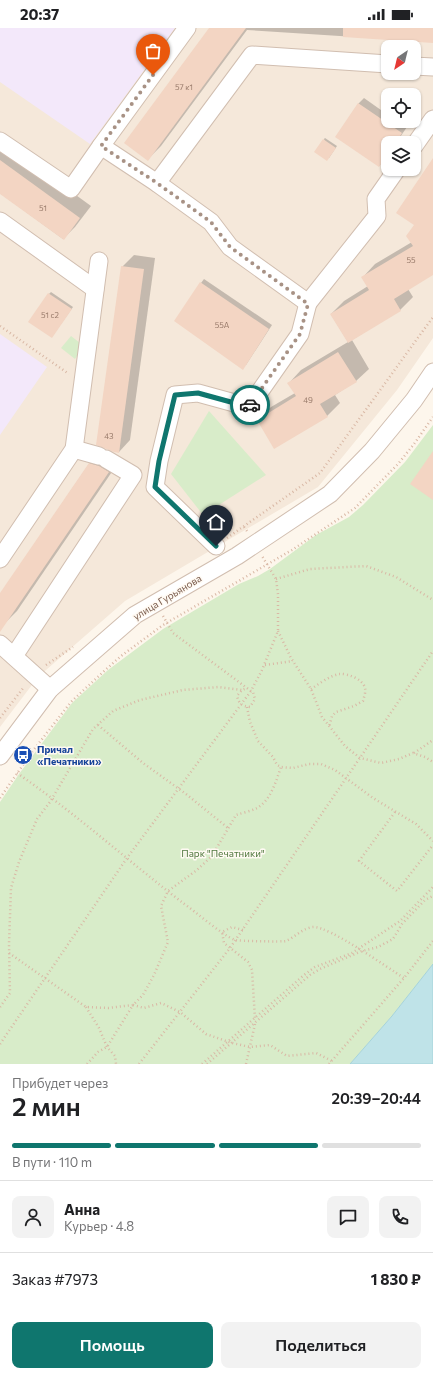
<!DOCTYPE html>
<html lang="ru">
<head>
<meta charset="utf-8">
<style>
  :root { --surface:#fff; --page:#f2f2f2; --text:#202124; --muted:#757577; --line:#e0e0e0; --accent:#0f766e }
  body { margin:0; font-family:Commissioner,sans-serif; background:var(--page); color:var(--text); height:100vh; display:flex; flex-direction:column; font-size:15px; white-space:nowrap }
  * { box-sizing:border-box; margin:0 }
  p { font-size:13px; color:var(--muted) }
  .icon { flex:none; width:22px; height:22px; fill:none; stroke:currentColor; stroke-width:2; stroke-linecap:round; stroke-linejoin:round }
  .map { position:relative; height:1036px; overflow:hidden }
  .details { display:flex; flex-direction:column; background:var(--surface); flex:1 }
  .details>* { flex:none }
  .needle { width:26px; rotate:215deg }
  .buttons { position:absolute; left:381px; top:12px; display:grid; gap:8px }
  .buttons a { display:grid; place-items:center; width:40px; height:40px; border-radius:8px; background:var(--surface); box-shadow:0 1px 3px #0004; font-size:20px }
  .pin { position:absolute; display:grid; place-items:center; width:34px; height:34px; color:#fff; margin:-41px -17px; border-radius:50% 50% 50% 0; rotate:-45deg; box-shadow:0 0 4px #0007 }
  .pin .icon { rotate:45deg }
  .courier { position:absolute; display:grid; place-items:center; width:40px; height:40px; margin:-20px; border:3px solid #0f766e; border-radius:50%; background:#fff; color:#222; box-shadow:0 1px 5px #0007 }
  .overview em { font-style:normal; font-weight:600 }
  .overview div { display:flex; flex-direction:column-reverse }
  .overview { display:flex; align-items:center; justify-content:space-between; height:68px; padding:0 12px }
  h1 { font-size:26px; font-weight:600; line-height:30px }
  .bar { display:grid; grid-template-columns:repeat(4,1fr); gap:6px 4px; align-content:center; height:48px; padding:0 12px }
  .bar i { height:5px; border-radius:3px; background:var(--line) }
  .bar .active { background:var(--accent) }
  .bar p { grid-column:span 4 }
  .line { display:flex; align-items:center; gap:10px; padding:0 12px; border-top:1px solid var(--line) }
  .line div { flex:1 }
  .round { display:grid; place-items:center; flex:none; width:42px; height:42px; border-radius:8px; background:var(--page) }
  .action { display:flex; gap:8px; margin-top:auto; padding:8px 12px }
  .action a { flex:1; height:46px; border-radius:8px; background:var(--accent); color:#fff; font-size:16px; font-weight:600; line-height:46px; text-align:center }
  .action a+a { background:var(--page); color:var(--text) }
  .status { display:flex; justify-content:space-between; align-items:center; height:28px; padding:0 20px; background:var(--surface); direction:ltr }
  .status svg { height:11px; fill:currentColor }
  .map>svg:first-child { display:block }
</style>
</head>
<body>
<div class="status"><b>20:37</b><svg viewBox="0 0 49 12"><path d="M0 12V9h3v3zM5 12V6h3v6zM10 12V3h3v9zM15 12V0h3v12zM26 1h20v11H26zM47 4h2v5h-2z"/></svg></div>
<div class="map">
<svg width="433" height="1036" viewBox="0 0 433 1036">
  <rect width="100%" height="100%" fill="#fdf6ec"/>
  <!-- residential -->
  <path fill="#f5e8da" fill-rule="evenodd" d="M0 0H433V310L397 362 318 459 125 573 38 649 0 699ZM388 19H414V45H388ZM388 67H414V93H388ZM388 115H414V141H388Z"/>
  <!-- education -->
  <g fill="#f3e8fa">
    <polygon points="0,0 175,0 90,116 0,54"/>
    <polygon points="0,306 47,339 0,407"/>
  </g>
  <!-- green -->
  <g fill="#d8ecc9">
    <polygon points="71,308 84,318 75,331 61,320"/>
    <polygon points="209,383 266,447 203,487 171,446"/>
    <polygon points="433,397 433,936 392,988 350,1036 0,1036 0,774 19,746 72,675 108,642 163,601 239,556 258,548 270,541 316,507 349,489 363,477 405,434"/>
  </g>
  <!-- water -->
  <polygon fill="#bfe3e8" stroke="#a5d3da" points="433,936 433,1036 350,1036 392,988"/>
  <!-- shadow -->
  <g fill="#0003">
    <polygon points="210,0 433,0 433,14 247,2 161,118 148,131"/>
    <polygon points="364,70 388,87 388,93 397,93 407,99 396,115 388,115 388,127 379,138 358,76"/>
    <polygon points="325,110 337,118 329,130 324,111"/>
    <polygon points="0,112 91,178 75,199 63,211 0,165"/>
    <polygon points="433,132 433,245 408,261 413,269 400,282 352,312 369,341 356,353 335,367 340,375 327,388 258,392 271,379 295,365 289,355 301,342 348,314 331,286 344,273 368,258 363,249 375,236 412,214 415,197"/>
    <polygon points="134,227 155,230 130,412 119,424 122,239"/>
    <polygon points="204,251 272,297 246,337 201,255"/>
    <polygon points="51,264 73,279 53,307 49,266"/>
    <polygon points="101,424 120,432 17,583 6,594 0,590 0,567 89,436"/>
  </g>
  <!-- building -->
  <g fill="#f3d5c3">
    <polygon points="209,0 246,0 148,133 124,115"/>
    <polygon points="343,0 433,0 433,15 343,9"/>
    <polygon points="358,75 402,105 396,115 388,115 388,126 379,139 335,109"/>
    <polygon points="323,111 336,120 327,133 314,124"/>
    <polygon points="433,130 433,247 394,271 401,283 348,315 330,286 369,262 361,249 413,218 406,208 414,197 396,185"/>
    <polygon points="0,132 80,190 64,212 0,166"/>
    <polygon points="121,238 144,241 119,425 114,424 96,417"/>
    <polygon points="200,254 269,301 243,342 174,293"/>
    <polygon points="48,265 72,281 52,310 28,294"/>
    <polygon points="338,324 357,354 320,376 328,389 274,421 257,392 296,368 287,355"/>
    <polygon points="433,423 433,472 410,456"/>
    <polygon points="89,435 99,438 109,444 0,604 0,565"/>
  </g>
  <g fill="none" stroke-linecap="round" stroke-linejoin="round">
    <defs>
      <g id="minor">
        <polyline points="187,0 101,118 157,155 211,194 230,219 308,275 377,188 376,171 397,141"/>
        <polyline points="414,38 433,39"/>
        <polyline points="0,113 71,161 101,118"/>
        <polyline points="414,118 433,91"/>
        <polyline points="157,155 252,27 388,36"/>
        <polyline points="0,193 95,261"/>
        <polyline points="74,421 99,428"/>
        <polyline points="216,518 155,459 159,433 175,367 198,365 249,379 300,306 308,275"/>
        <polyline points="0,531 74,421 99,233"/>
        <polyline points="0,616 50,661"/>
        <polyline points="14,628 133,447 106,431"/>
        <polyline points="0,728 50,661 135,587 237,528 330,466 372,423 414,372 433,344"/>
      </g>
    </defs>
    <!-- minor casing -->
    <use href="#minor" stroke="#d1beb0" stroke-width="19"/>
    <!-- path -->
    <g stroke="#d9b8a5" stroke-width="2.5" stroke-dasharray="1 3" stroke-linecap="butt">
      <polyline points="0,298 69,346"/>
      <polyline points="244,499 247,503"/>
      <polyline points="227,510 320,445 433,289"/>
      <polyline points="276,551 310,541 366,538 396,549 433,572"/>
      <path d="M163 588 173 605 251 663 253 664 255 671 250 679C242 678 239 676 237 668L242 662 247 660"/>
      <polyline points="278,603 291,630 311,661 322,689 345,718 360,730 381,735 399,731 413,725 425,729 433,734"/>
      <polyline points="46,637 73,619"/>
      <polyline points="265,637 293,633"/>
      <path d="M311 661C319 656 329 648 339 646 347 645 363 651 365 660 366 664 364 669 363 673L354 678 336 684 332 688 329 699"/>
      <polyline points="247,679 250,694 258,713 273,729 277,737 281,739 293,740 309,736 321,736 335,742 373,770 416,796 433,813"/>
      <polyline points="0,690 24,659"/>
      <polyline points="98,697 143,735 186,766 228,800"/>
      <polyline points="414,725 433,712"/>
      <path d="M17 745C75 785 127 832 183 875 196 884 222 907 235 912 238 913 283 914 286 913 295 909 303 900 313 899 329 898 388 940 404 950"/>
      <polyline points="0,770 32,724 71,674 102,645 121,628 163,597 292,522 355,480 398,436 414,416 433,389"/>
      <polyline points="395,784 359,833 397,863 433,817"/>
      <polyline points="243,902 232,899 222,904 224,915 248,934 252,942 255,991"/>
      <path d="M9 925 86 979 108 980 133 977 143 967 154 947 168 914 161 878 168 863 197 842 212 828 236 787C242 785 251 783 257 780 271 772 276 753 281 739"/>
      <polyline points="0,979 10,965 9,916 11,860 19,834 37,791 50,774 93,701 113,683 140,672 183,662 218,659 242,662"/>
      <polyline points="86,979 99,1000 107,1019 115,1028 116,1036"/>
      <polyline points="0,1016 127,830 251,663 262,642 278,603 278,566 276,551 262,528"/>
      <polyline points="87,1036 98,1024 107,1019 133,977 144,980 161,975 180,984 206,1006 232,1015 250,1019 270,1017 287,1028 316,1025 332,1033"/>
      <polyline points="139,1036 230,920 433,623"/>
      <polyline points="202,1036 304,947 315,939 352,925 400,893 433,859"/>
      <polyline points="207,1036 310,947 320,941 362,923 378,919 393,911 402,896 425,872 433,868"/>
      <polyline points="246,1036 255,996"/>
      <polyline points="329,1036 404,950 433,913"/>
    </g>
    <!-- minor -->
    <use href="#minor" stroke="#fff" stroke-width="17"/>
  </g>
  <g fill="none" stroke-linecap="round" stroke-linejoin="round">
    <!-- done -->
    <polyline stroke="#a89285" stroke-width="4" stroke-dasharray="0 7.2" points="153,47 101,118 157,155 211,194 230,219 308,276 300,306 250,377"/>
    <!-- route -->
    <polyline stroke="#0f766e" stroke-width="5" points="216,518 155,459 159,433 175,367 198,365 249,379 250,377"/>
  </g>
  <!-- icons -->
  <defs>
    <symbol id="bus-disc" viewBox="-11 -11 22 22"><circle r="9.5" fill="#1a4fb4" stroke="#fffaf3"/><path d="M-5-6H5V4H4V6H2V4H-2V6H-4V4H-5ZM-3.5-4V0h7V-4ZM-3.5 1.2v1.5H-2V1.2ZM2 1.2v1.5H3.5V1.2Z" fill="#fff"/></symbol>
  </defs>
  <g fill-rule="evenodd">
    <use href="#bus-disc" x="12" y="716" width="22" height="22"/>
  </g>
  <g text-anchor="middle" stroke-width="3" stroke-linejoin="round" paint-order="stroke">
    <!-- number labels -->
    <g font-size="8" fill="#987a6a">
      <text x="184" y="62">57 к1</text>
      <text x="43" y="183">51</text>
      <text x="411" y="235">55</text>
      <text x="50" y="290">51 с2</text>
      <text x="222" y="300">55А</text>
      <text x="308" y="375">49</text>
      <text x="109" y="411">43</text>
    </g>
    <!-- street labels -->
    <g font-size="10" fill="#7a5c4d" stroke="#fffaf3">
      <text transform="translate(167 569) rotate(-31)" y="4">улица Гурьянова</text>
    </g>
    <!-- transit labels -->
    <g font-size="10" font-weight="bold" fill="#164399" stroke="#fffaf3" text-anchor="start">
      <text x="37" y="725">Причал<tspan x="37" dy="12">«Печатники»</tspan></text>
    </g>
    <!-- park labels -->
    <g font-size="10" fill="#537a41" stroke="#fffaf3">
      <text x="223" y="829">Парк "Печатники"</text>
    </g>
  </g>
</svg>
<div class="buttons">
<a><svg class="needle" viewBox="-14 -14 28 28"><path d="M0-13l5 13h-10z" fill="#e53935"/><path d="M0 13l5-13h-10z" fill="#757577"/></svg></a>
<a><svg class="icon" aria-label="locate" viewBox="0 0 24 24"><circle cx="12" cy="12" r="6"/><path d="M12 2v4M12 18v4M2 12h4M18 12h4"/></svg></a>
<a><svg class="icon" aria-label="layers" viewBox="0 0 24 24"><path d="M12 4l9 5-9 5-9-5zM3 14l9 5 9-5"/></svg></a>
</div>
<div class="pin" style="left:153px;top:47px;background:#ea580c"><svg class="icon" aria-label="bag" viewBox="0 0 24 24"><path d="M5 8h14l-1 12H6zM9 8a3 3 0 0 1 6 0"/></svg></div>
<div class="pin" style="left:216px;top:518px;background:#1f2937"><svg class="icon" aria-label="home" viewBox="0 0 24 24"><path d="M3 11l9-7 9 7M6 9v11h12V9"/></svg></div>
<div class="courier" style="left:250px;top:377px"><svg class="icon" aria-label="car" viewBox="0 0 24 24"><path d="M5 17H2v-5l4-1 3-4h7l3 4 3 1v5h-3M9 17h6M6 11h13"/><circle cx="7" cy="17" r="2"/><circle cx="17" cy="17" r="2"/></svg></div>
</div>
<section class="details">
<div class="overview"><div><h1>2 мин</h1><p>Прибудет через</p></div><em>20:39–20:44</em></div>
<div class="bar"><i class="active"></i><i class="active"></i><i class="active"></i><i></i><p>В пути · 110 m</p></div>
<div class="line" style="height:72px"><a class="round"><svg class="icon" aria-label="person" viewBox="0 0 24 24"><circle cx="12" cy="8" r="4"/><path d="M4 21q1-7 8-7t8 7"/></svg></a><div><b>Анна</b><p>Курьер · 4.8</p></div><a class="round"><svg class="icon" aria-label="chat" viewBox="0 0 24 24"><path d="M4 5h16v11H9l-5 4z"/></svg></a><a class="round"><svg class="icon" aria-label="phone" viewBox="0 0 24 24"><path d="M5 4h4l2 5-3 2q2 4 5 5l2-3 5 2v4C11 20 4 13 5 4z"/></svg></a></div>
<div class="line" style="height:52px"><div>Заказ #7973</div><b>1 830 ₽</b></div>
<div class="action"><a>Помощь</a><a>Поделиться</a></div>
</section>
</body>
</html>
